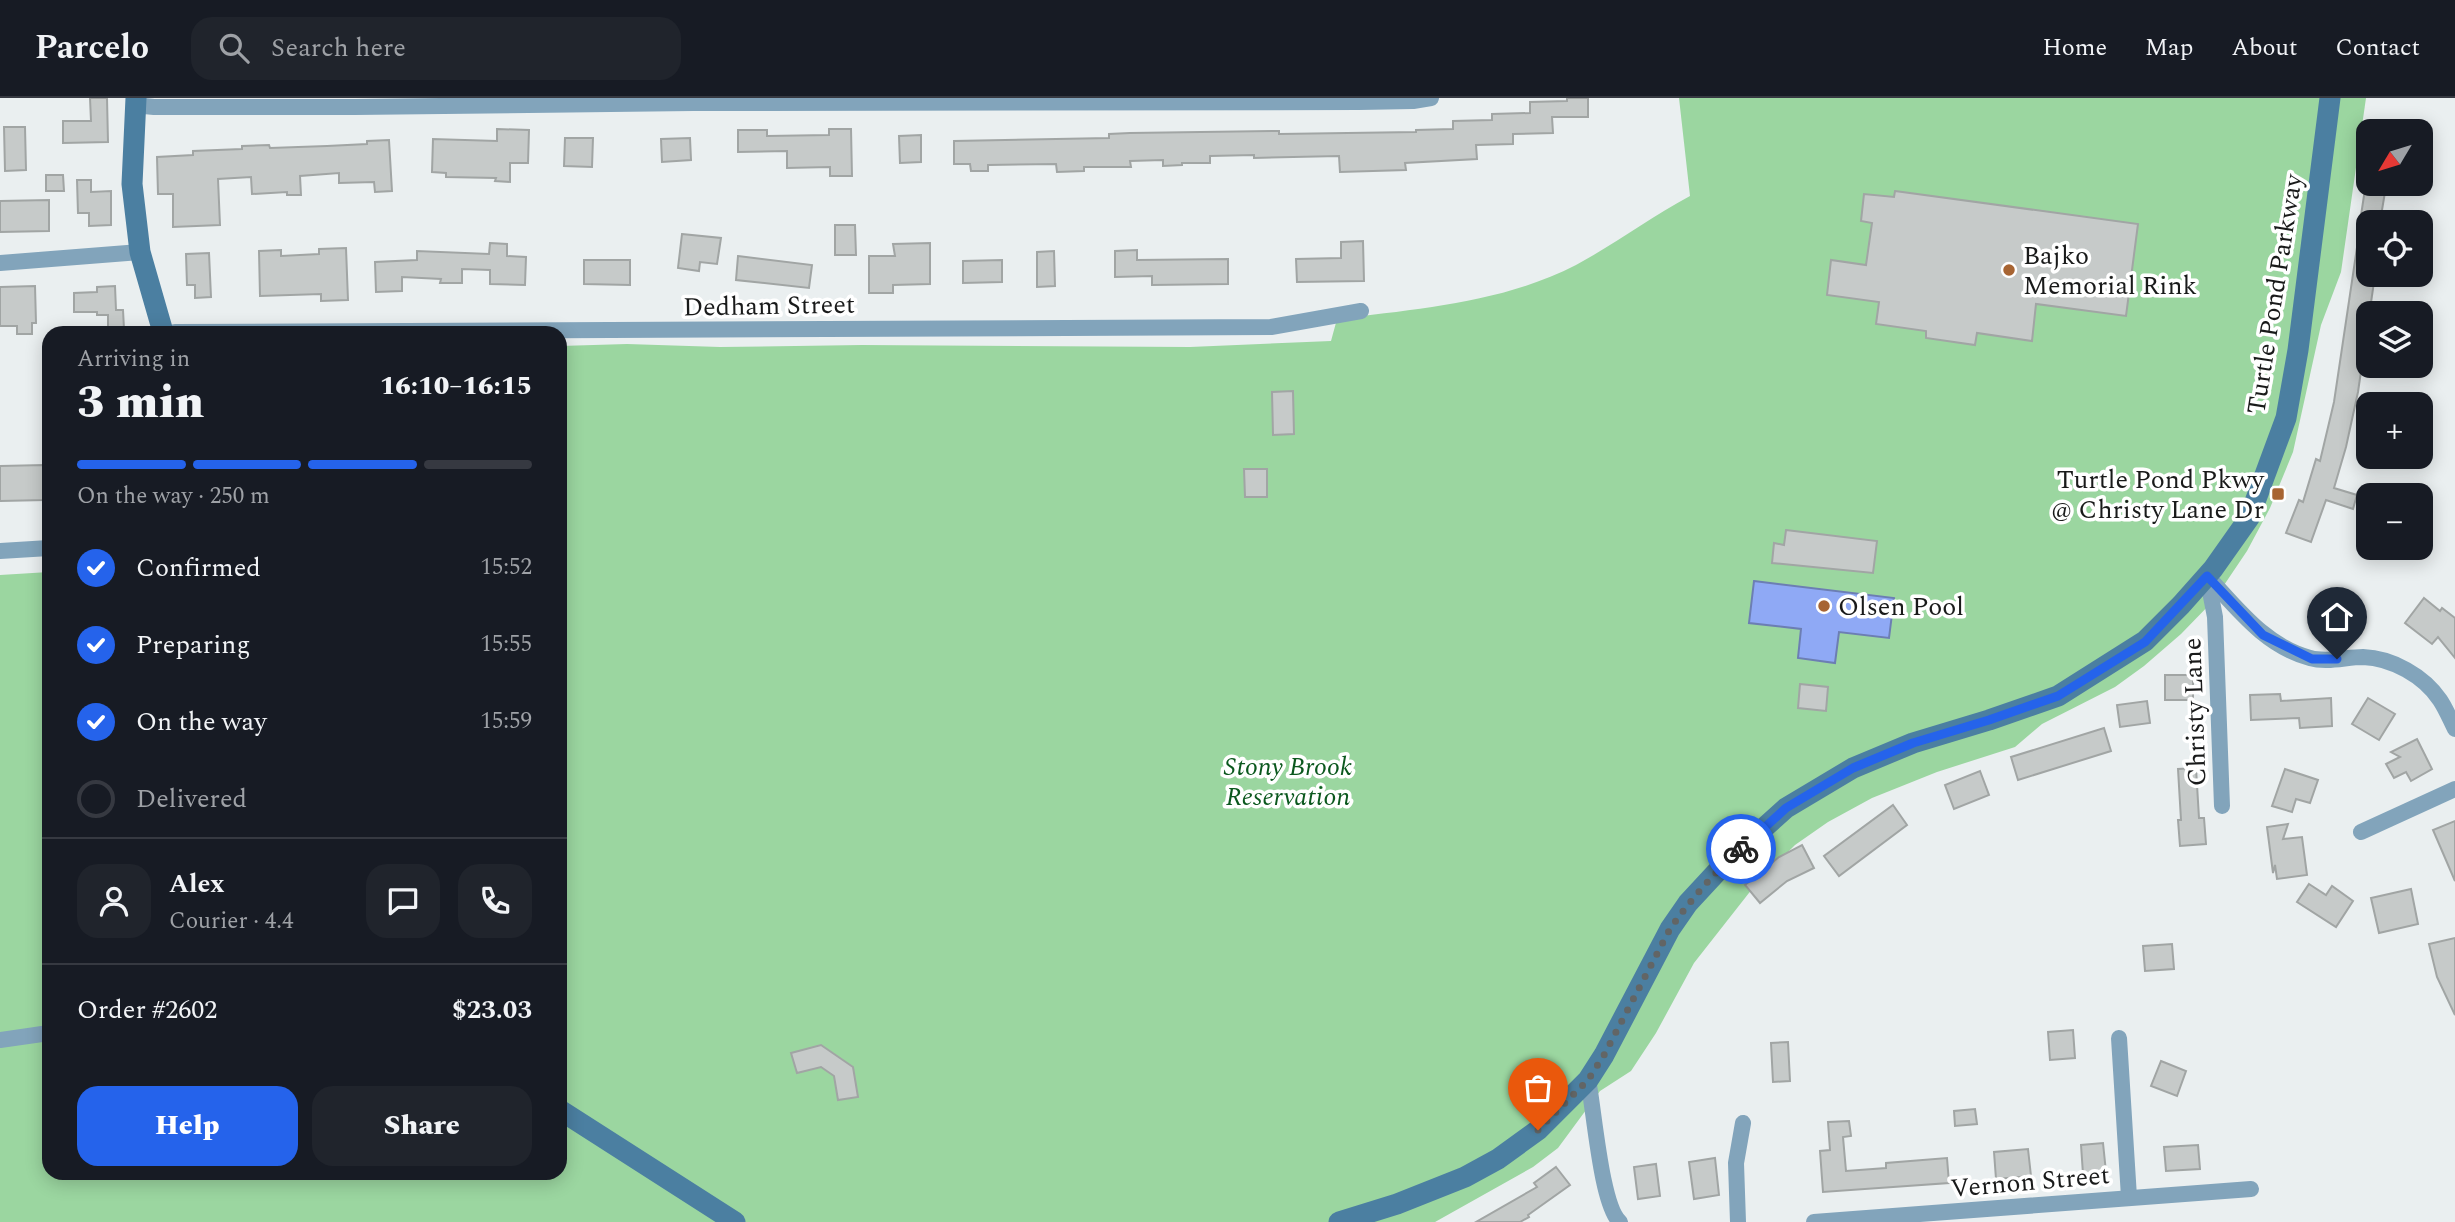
<!DOCTYPE html>
<html lang="en">
<head>
<meta charset="utf-8">
<style>
  :root { --surface:#171b24; --page:#20242c; --text:#f1f3f6; --muted:#9ea1a6; --line:#363941; --accent:#2563eb }
  body { margin:0; font-family:Spectral,serif; background:var(--page); color:var(--text); height:100vh; display:flex; flex-direction:column; font-size:26px; white-space:nowrap }
  * { box-sizing:border-box; margin:0 }
  p { font-size:23px; color:var(--muted) }
  .icon { flex:none; width:38px; height:38px; fill:none; stroke:currentColor; stroke-width:2; stroke-linecap:round; stroke-linejoin:round }
  .map { position:relative; flex:1; overflow:hidden }
  .panel { position:absolute; left:42px; top:228px; width:525px; height:854px; display:flex; flex-direction:column; background:var(--surface); border-radius:21px; box-shadow:0 4px 18px #0003 }
  .panel>* { flex:none }
  .needle { width:46px; rotate:232deg }
  .buttons { position:absolute; left:2356px; top:21px; display:grid; gap:14px }
  .buttons a { display:grid; place-items:center; width:77px; height:77px; border-radius:14px; background:var(--surface); box-shadow:0 4px 18px #0003; font-size:35px }
  .pin { position:absolute; display:grid; place-items:center; width:60px; height:60px; color:#fff; margin:-72px -30px; border-radius:50% 50% 50% 0; rotate:-45deg; box-shadow:0 0 7px #0007 }
  .pin .icon { rotate:45deg }
  .courier { position:absolute; display:grid; place-items:center; width:70px; height:70px; margin:-35px; border:5px solid #2563eb; border-radius:50%; background:#fff; color:#222; box-shadow:0 2px 9px #0007 }
  .head em { font-style:normal; font-weight:800 }
  .head div { display:flex; flex-direction:column-reverse }
  .head { display:flex; align-items:center; justify-content:space-between; height:119px; padding:0 35px }
  h1 { font-size:46px; font-weight:800; line-height:52px }
  .bar { display:grid; grid-template-columns:repeat(4,1fr); gap:10px 7px; align-content:center; height:84px; padding:0 35px }
  .bar i { height:9px; border-radius:5px; background:var(--line) }
  .bar .active { background:var(--accent) }
  .bar p { grid-column:span 4 }
  .line { display:flex; align-items:center; gap:18px; padding:0 35px; border-top:2px solid var(--line) }
  .line div { flex:1 }
  .round { display:grid; place-items:center; flex:none; width:74px; height:74px; border-radius:21px; background:var(--page) }
  ol { padding:0 35px; list-style:none }
  li { display:flex; align-items:center; gap:21px; height:77px }
  li p { margin-inline-start:auto }
  li .icon { padding:7px; border-radius:50%; background:var(--accent); color:#fff; stroke-width:4 }
  li:last-child { color:var(--muted) }
  li i { width:38px; height:38px; border:4px solid var(--line); border-radius:50% }
  .action { display:flex; gap:14px; margin-top:auto; padding:14px 35px }
  .action a { flex:1; height:80px; border-radius:21px; background:var(--accent); color:#fff; font-size:28px; font-weight:800; line-height:80px; text-align:center }
  .action a+a { background:var(--page); color:var(--text) }
  header { display:flex; align-items:center; gap:42px; box-sizing:border-box; height:98px; padding:0 35px; background:var(--surface); border-bottom:2px solid var(--line) }
  header strong { font-size:33px }
  nav { display:flex; gap:38px; margin-inline-start:auto; font-size:24px }
  .search { width:490px; height:63px; background:var(--page); display:flex; align-items:center; gap:18px; box-sizing:border-box; padding:0 24px; border-radius:21px; color:var(--muted); font-size:26px }
  .map>svg:first-child { display:block }
</style>
</head>
<body>
<header>
<strong>Parcelo</strong>
<div class="search"><svg class="icon" aria-label="search" viewBox="0 0 24 24"><circle cx="10" cy="10" r="6"/><path d="M15 15l6 6"/></svg>Search here</div>
<nav><a>Home</a><a>Map</a><a>About</a><a>Contact</a></nav>
</header>
<div class="map">
<svg width="2455" height="1124" viewBox="0 0 2455 1124">
  <rect width="100%" height="100%" fill="#eaeff0"/>
  <!-- green -->
  <path fill="#9bd6a0" d="M1679 0H2366L2341 174 2321 227 2293 354 2270 410 2247 453 2214 502 2181 536 2144 568 2115 589 2042 626 2015 649 1937 674 1872 700 1828 724 1795 747 1756 786 1694 865 1656 935 1631 973 1600 993 1558 1050 1533 1069 1435 1124H0V477L49 474V1074H560V248L627 246 720 249 862 247 1190 249 1331 243 1337 221C1417 211 1502 205 1576 167 1615 146 1651 119 1690 98Z"/>
  <!-- water -->
  <polygon fill="#8fa9f5" stroke="#6c7eb3" stroke-width="2" points="1754,483 1894,500 1889,540 1839,534 1835,565 1798,560 1801,531 1749,525"/>
  <!-- building -->
  <g fill="#c6cac9" stroke="#a1a5a4" stroke-width="2">
    <polygon points="90,0 107,0 108,44 63,45 63,23 91,23"/>
    <polygon points="1567,0 1588,0 1588,19 1552,19 1553,35 1513,36 1513,46 1476,47 1477,61 1405,65 1406,72 1340,74 1339,58 1254,60 1254,57 1210,58 1210,65 1182,65 1182,67 1163,68 1163,62 1130,63 1131,69 1084,69 1084,73 1057,74 1056,66 988,67 988,73 971,73 970,66 954,66 954,43 1109,40 1109,36 1130,35 1279,33 1279,36 1416,34 1416,32 1453,31 1453,23 1492,22 1492,16 1530,15 1530,4 1567,3"/>
    <polygon points="4,29 25,29 26,72 5,73"/>
    <polygon points="497,31 529,32 528,65 510,65 510,84 495,83 496,80 446,79 446,75 432,74 433,41 497,43"/>
    <polygon points="829,31 851,31 852,78 830,78 830,69 787,70 787,53 738,54 738,32 767,32 767,38 829,37"/>
    <polygon points="921,37 921,64 900,65 899,38"/>
    <polygon points="565,40 593,40 592,69 564,68"/>
    <polygon points="690,40 691,62 662,64 661,41"/>
    <polygon points="389,42 392,93 375,94 374,84 339,85 339,75 300,78 301,97 287,97 287,94 252,96 251,79 218,81 220,127 173,129 173,96 158,96 157,59 193,57 193,53 242,51 242,48 269,47 270,50 327,48 367,46 367,43"/>
    <polygon points="46,77 63,77 64,93 46,93"/>
    <polygon points="77,82 91,82 91,94 111,93 111,127 89,128 89,115 78,115"/>
    <polygon points="2365,91 2385,94 2380,124 2360,124"/>
    <polygon points="1895,93 2138,126 2126,218 2036,206 2032,243 1977,235 1975,247 1926,240 1926,233 1876,226 1879,204 1827,197 1831,162 1866,167 1872,125 1861,123 1864,96 1894,99"/>
    <polygon points="49,102 49,133 0,134 0,103"/>
    <polygon points="835,127 855,127 856,157 835,157"/>
    <polygon points="682,136 721,140 717,166 700,164 699,173 678,170"/>
    <polygon points="2359,136 2368,136 2368,177 2375,177 2358,294 2346,349 2334,390 2357,397 2353,411 2326,402 2311,444 2286,435 2299,402 2303,404 2316,361 2320,363 2334,304"/>
    <polygon points="1363,143 1364,183 1297,184 1296,161 1341,160 1341,144"/>
    <polygon points="490,145 507,146 507,158 526,159 525,187 490,186 490,172 462,171 462,185 440,185 441,181 402,179 402,193 376,194 375,164 417,162 417,153 489,156"/>
    <polygon points="930,145 930,186 893,187 893,195 869,195 869,158 895,158 893,146"/>
    <polygon points="346,150 348,202 321,203 321,196 260,198 259,153 281,152 281,158 319,156 319,151"/>
    <polygon points="1137,152 1137,162 1228,161 1228,186 1152,187 1152,178 1115,179 1115,153"/>
    <polygon points="1054,153 1055,188 1037,189 1037,154"/>
    <polygon points="209,155 211,199 195,200 195,187 187,187 186,156"/>
    <polygon points="738,158 812,167 809,190 736,182"/>
    <polygon points="584,162 630,162 630,187 584,186"/>
    <polygon points="1002,162 1002,184 963,185 963,163"/>
    <polygon points="35,188 36,225 32,225 32,236 17,236 17,228 0,228 0,189"/>
    <polygon points="115,188 116,212 123,212 124,231 108,232 108,217 97,217 97,214 74,214 74,195 97,194 97,189"/>
    <polygon points="1293,293 1294,336 1273,337 1272,294"/>
    <polygon points="44,367 45,402 0,403 0,368"/>
    <polygon points="1244,371 1267,371 1267,399 1245,399"/>
    <polygon points="1786,432 1877,443 1873,475 1772,465 1774,445 1784,447"/>
    <polygon points="2424,500 2440,513 2442,510 2455,520 2455,560 2438,539 2432,546 2405,525"/>
    <rect x="2165" y="577" width="28" height="25"/>
    <polygon points="1800,586 1828,589 1826,613 1798,610"/>
    <polygon points="2280,596 2281,603 2331,600 2332,628 2300,630 2299,620 2251,622 2250,597"/>
    <polygon points="2368,600 2395,616 2379,642 2352,626"/>
    <polygon points="2147,603 2150,625 2120,629 2117,607"/>
    <polygon points="2104,630 2111,653 2018,682 2011,659"/>
    <polygon points="2417,641 2432,671 2411,683 2406,674 2394,680 2386,666 2400,659 2391,654"/>
    <polygon points="2196,670 2199,720 2204,720 2206,746 2180,748 2178,722 2181,722 2178,671"/>
    <polygon points="2285,671 2318,682 2310,705 2296,701 2292,714 2272,708"/>
    <polygon points="1980,673 1989,697 1954,711 1945,687"/>
    <polygon points="1893,707 1907,727 1839,778 1824,758"/>
    <polygon points="2455,723 2455,783 2433,732"/>
    <polygon points="2288,726 2283,741 2302,739 2307,777 2277,781 2275,767 2273,775 2267,729"/>
    <polygon points="1802,747 1814,770 1787,783 1760,805 1745,787 1779,759"/>
    <polygon points="2309,786 2326,797 2332,788 2353,803 2336,829 2297,804"/>
    <polygon points="2411,791 2418,826 2379,835 2371,800"/>
    <polygon points="2455,840 2455,917 2437,879 2429,846"/>
    <polygon points="2172,846 2174,871 2145,873 2143,848"/>
    <polygon points="2073,932 2075,960 2050,962 2048,934"/>
    <polygon points="1788,944 1790,983 1773,984 1771,945"/>
    <polygon points="821,947 853,969 858,999 838,1002 834,978 821,969 797,975 791,955"/>
    <polygon points="2161,963 2186,973 2177,998 2151,988"/>
    <polygon points="1975,1011 1977,1026 1955,1028 1954,1013"/>
    <polygon points="1849,1023 1851,1038 1843,1039 1846,1073 1886,1070 1886,1065 1947,1060 1949,1085 1823,1094 1820,1053 1830,1052 1828,1024"/>
    <polygon points="2103,1045 2106,1074 2083,1076 2081,1047"/>
    <polygon points="2198,1047 2200,1071 2166,1073 2164,1049"/>
    <polygon points="2028,1051 2031,1078 1996,1081 1994,1054"/>
    <polygon points="1715,1060 1719,1097 1694,1101 1689,1064"/>
    <polygon points="1656,1066 1660,1098 1638,1101 1634,1069"/>
    <polygon points="1556,1069 1570,1087 1528,1117 1529,1119 1520,1124 1476,1124 1537,1089 1534,1085"/>
  </g>
  <g fill="none" stroke-linecap="round" stroke-linejoin="round">
    <!-- street -->
    <g stroke="#82a4bb" stroke-width="16">
      <polyline points="134,7 154,9 355,9 693,5 1359,4 1413,3 1431,0"/>
      <polyline points="0,165 140,154"/>
      <polyline points="175,234 1271,229 1361,213"/>
      <polyline points="0,453 49,450"/>
      <path d="M2207 478C2237 510 2265 548 2310 560 2327 565 2346 559 2363 559 2392 560 2424 578 2440 602 2446 611 2450 621 2455 631"/>
      <polyline points="2207,478 2215,519 2222,708"/>
      <polyline points="2361,734 2455,691"/>
      <polyline points="2119,940 2129,1099"/>
      <polyline points="0,942 49,935"/>
      <path d="M1588 982C1594 1010 1601 1108 1620 1124"/>
      <polyline points="1738,1124 1736,1065 1743,1025"/>
      <polyline points="1814,1124 2251,1091"/>
    </g>
    <!-- secondary -->
    <g stroke="#4b7fa1" stroke-width="21">
      <polyline points="136,0 132,86 140,154 163,234"/>
      <polyline points="560,1012 735,1124"/>
      <polyline points="1339,1124 1397,1106 1465,1079 1498,1061 1538,1032 1588,982 1604,957 1670,831 1688,805 1726,764 1786,710 1853,670 1913,645 1989,622 2058,598 2145,543 2181,507 2213,471 2249,420 2286,320 2298,252 2330,0"/>
    </g>
  </g>
  <g fill="none" stroke-linecap="round" stroke-linejoin="round">
    <!-- done -->
    <path stroke="#626565" stroke-width="7" stroke-dasharray="0 12.6" d="M1538 1032 1588 982 1604 957 1670 831C1691 801 1714 775 1741 751"/>
    <!-- route -->
    <polyline stroke="#2563eb" stroke-width="9" points="1741,751 1786,710 1853,670 1913,645 1989,622 2058,598 2145,544 2207,478 2263,537 2312,561 2337,561"/>
  </g>
  <!-- markers -->
  <g fill="#a76432" stroke="#fff" stroke-width="2.5">
    <circle cx="2009" cy="172" r="7"/>
    <rect x="2271" y="389" width="14" height="14" rx="3.5"/>
    <circle cx="1824" cy="508" r="7"/>
  </g>
  <g text-anchor="middle" stroke-width="7" stroke-linejoin="round" paint-order="stroke">
    <!-- poi labels -->
    <g font-size="26" fill="#191a1a" stroke="#fff" text-anchor="start">
      <text x="2023" y="166">Bajko<tspan x="2023" dy="30">Memorial Rink</tspan></text>
      <text x="2264" y="390" text-anchor="end">Turtle Pond Pkwy<tspan x="2264" dy="30">@ Christy Lane Dr</tspan></text>
      <text x="1838" y="517">Olsen Pool</text>
    </g>
    <!-- street labels -->
    <g font-size="26" fill="#191a1a" stroke="#fff">
      <text transform="translate(2274 196) rotate(-81)" y="9">Turtle Pond Parkway</text>
      <text transform="translate(769 207) rotate(-1)" y="9">Dedham Street</text>
      <text transform="translate(2194 614) rotate(-92)" y="9">Christy Lane</text>
      <text transform="translate(2030 1083) rotate(-5)" y="9">Vernon Street</text>
    </g>
    <!-- park labels -->
    <g font-size="26" font-style="italic" fill="#0b581e" stroke="#fff">
      <text x="1288" y="677">Stony Brook<tspan x="1288" dy="30">Reservation</tspan></text>
    </g>
  </g>
</svg>
<div class="buttons">
<a><svg class="needle" viewBox="-14 -14 28 28"><path d="M0-13l5 13h-10z" fill="#e53935"/><path d="M0 13l5-13h-10z" fill="#9ea1a6"/></svg></a>
<a><svg class="icon" aria-label="locate" viewBox="0 0 24 24"><circle cx="12" cy="12" r="6"/><path d="M12 2v4M12 18v4M2 12h4M18 12h4"/></svg></a>
<a><svg class="icon" aria-label="layers" viewBox="0 0 24 24"><path d="M12 4l9 5-9 5-9-5zM3 14l9 5 9-5"/></svg></a>
<a>+</a>
<a>−</a>
</div>
<div class="pin" style="left:1538px;top:1032px;background:#ea580c"><svg class="icon" aria-label="bag" viewBox="0 0 24 24"><path d="M5 8h14l-1 12H6zM9 8a3 3 0 0 1 6 0"/></svg></div>
<div class="pin" style="left:2337px;top:561px;background:#1f2937"><svg class="icon" aria-label="home" viewBox="0 0 24 24"><path d="M3 11l9-7 9 7M6 9v11h12V9"/></svg></div>
<div class="courier" style="left:1741px;top:751px"><svg class="icon" aria-label="bike" viewBox="0 0 24 24"><circle cx="6" cy="16" r="4"/><circle cx="18" cy="16" r="4"/><path d="M6 16l4-8h5l3 8M10 8l3 8H6M13 5h3"/></svg></div>
<section class="panel">
<div class="head"><div><h1>3 min</h1><p>Arriving in</p></div><em>16:10–16:15</em></div>
<div class="bar"><i class="active"></i><i class="active"></i><i class="active"></i><i></i><p>On the way · 250 m</p></div>
<ol>
<li><svg class="icon" aria-label="check" viewBox="0 0 24 24"><path d="M5 12l5 5 9-10"/></svg>Confirmed<p>15:52</p></li>
<li><svg class="icon" aria-label="check" viewBox="0 0 24 24"><path d="M5 12l5 5 9-10"/></svg>Preparing<p>15:55</p></li>
<li><svg class="icon" aria-label="check" viewBox="0 0 24 24"><path d="M5 12l5 5 9-10"/></svg>On the way<p>15:59</p></li>
<li><i></i>Delivered</li>
</ol>
<div class="line" style="height:126px"><a class="round"><svg class="icon" aria-label="person" viewBox="0 0 24 24"><circle cx="12" cy="8" r="4"/><path d="M4 21q1-7 8-7t8 7"/></svg></a><div><b>Alex</b><p>Courier · 4.4</p></div><a class="round"><svg class="icon" aria-label="chat" viewBox="0 0 24 24"><path d="M4 5h16v11H9l-5 4z"/></svg></a><a class="round"><svg class="icon" aria-label="phone" viewBox="0 0 24 24"><path d="M5 4h4l2 5-3 2q2 4 5 5l2-3 5 2v4C11 20 4 13 5 4z"/></svg></a></div>
<div class="line" style="height:91px"><div>Order #2602</div><b>$23.03</b></div>
<div class="action"><a>Help</a><a>Share</a></div>
</section>
</div>
</body>
</html>
